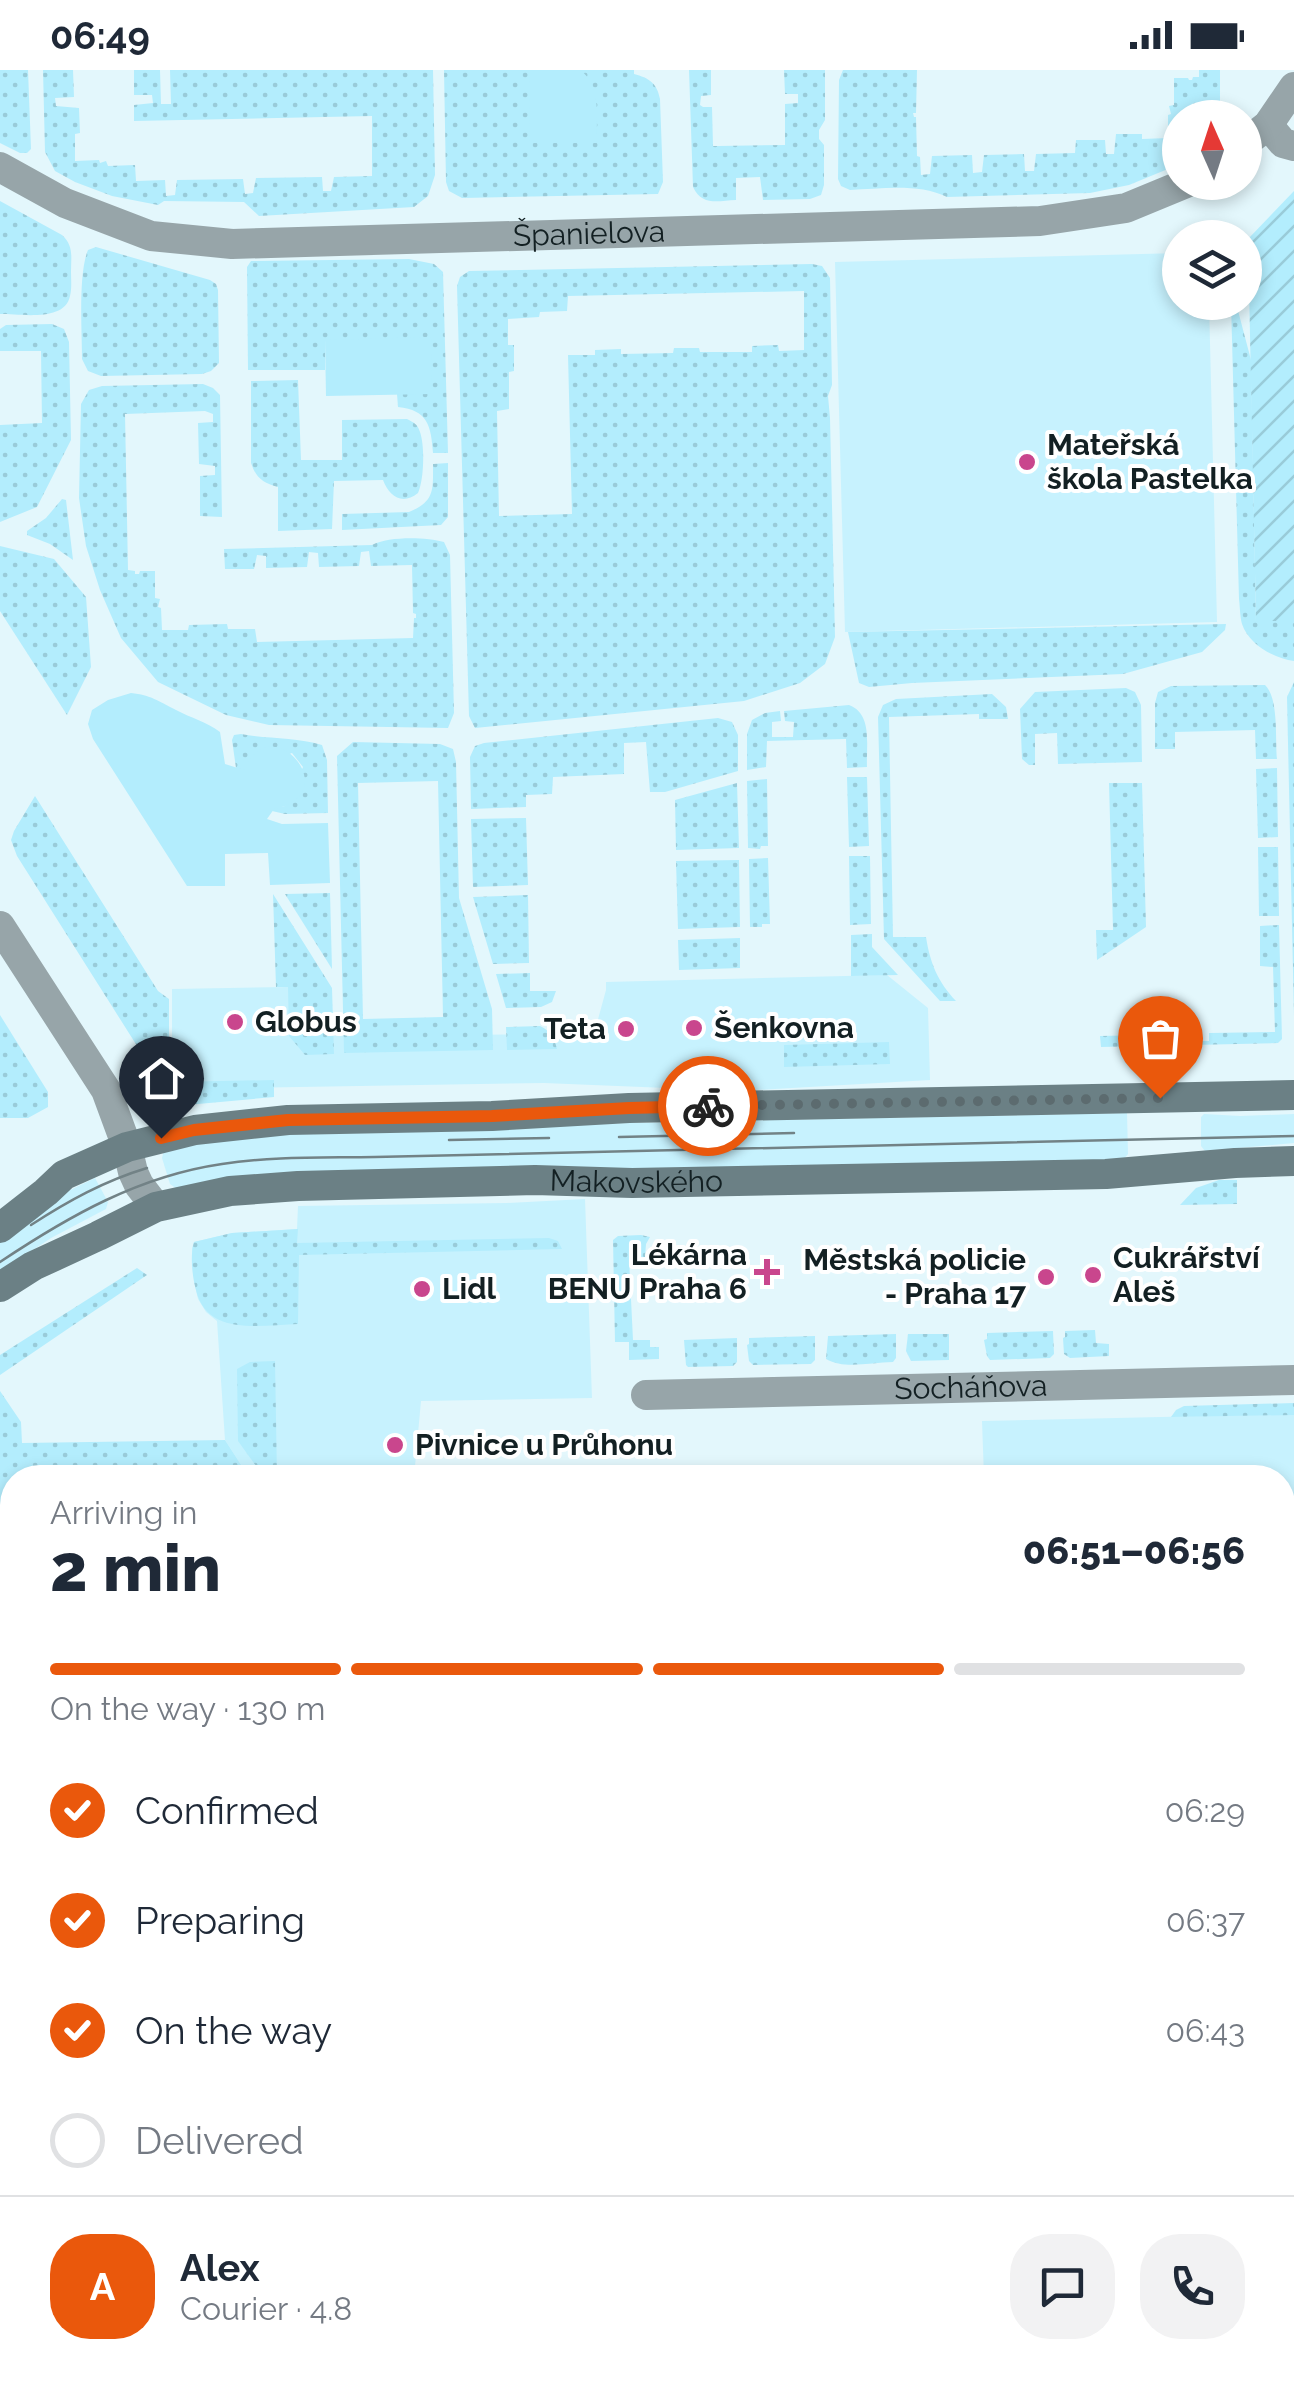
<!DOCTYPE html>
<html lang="en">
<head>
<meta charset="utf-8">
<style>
  :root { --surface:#fff; --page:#f2f2f3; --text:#1f2937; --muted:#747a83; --line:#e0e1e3; --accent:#ea580c }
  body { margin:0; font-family:Raleway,sans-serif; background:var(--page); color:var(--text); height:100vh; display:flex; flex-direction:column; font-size:38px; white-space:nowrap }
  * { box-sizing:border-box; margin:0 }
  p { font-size:32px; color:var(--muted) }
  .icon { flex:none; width:55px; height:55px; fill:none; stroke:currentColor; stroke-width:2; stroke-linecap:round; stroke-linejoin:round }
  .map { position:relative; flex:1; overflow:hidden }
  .details { position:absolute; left:0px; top:1395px; width:1295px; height:932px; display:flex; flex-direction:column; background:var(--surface); border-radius:40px 40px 0 0; box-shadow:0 5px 15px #0003 }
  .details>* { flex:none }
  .needle { width:65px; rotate:357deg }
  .fabs { position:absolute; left:1162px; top:30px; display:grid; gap:20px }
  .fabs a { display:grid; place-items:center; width:100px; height:100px; border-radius:50%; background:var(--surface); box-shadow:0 5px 15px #0003; font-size:50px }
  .pin { position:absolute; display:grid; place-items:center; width:85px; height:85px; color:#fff; margin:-102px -42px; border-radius:50% 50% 50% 0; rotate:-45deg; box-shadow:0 0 10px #0007 }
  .pin .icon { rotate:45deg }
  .courier { position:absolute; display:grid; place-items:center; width:100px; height:100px; margin:-50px; border:8px solid #ea580c; border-radius:50%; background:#fff; color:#222; box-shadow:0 2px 12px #0007 }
  .summary em { font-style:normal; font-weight:800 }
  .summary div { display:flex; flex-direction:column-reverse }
  .summary { display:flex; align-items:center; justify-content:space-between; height:170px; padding:0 50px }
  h1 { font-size:65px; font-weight:800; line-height:75px }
  .bar { display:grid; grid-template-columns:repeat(4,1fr); gap:15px 10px; align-content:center; height:120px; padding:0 50px }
  .bar i { height:12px; border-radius:8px; background:var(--line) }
  .bar .selected { background:var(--accent) }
  .bar p { grid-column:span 4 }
  .line { display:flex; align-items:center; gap:25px; padding:0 50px; border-top:2px solid var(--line) }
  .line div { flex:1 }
  .round { display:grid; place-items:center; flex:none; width:105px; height:105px; border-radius:40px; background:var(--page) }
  ol { padding:0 50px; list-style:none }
  li { display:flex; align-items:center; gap:30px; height:110px }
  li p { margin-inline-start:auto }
  li .icon { padding:10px; border-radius:50%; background:var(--accent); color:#fff; stroke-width:4 }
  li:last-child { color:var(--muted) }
  li i { width:55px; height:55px; border:5px solid var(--line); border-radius:50% }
  .status { display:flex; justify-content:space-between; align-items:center; height:70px; padding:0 50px; background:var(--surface); direction:ltr }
  .status svg { height:28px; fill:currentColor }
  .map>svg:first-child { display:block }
</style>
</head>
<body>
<div class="status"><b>06:49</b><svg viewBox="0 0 49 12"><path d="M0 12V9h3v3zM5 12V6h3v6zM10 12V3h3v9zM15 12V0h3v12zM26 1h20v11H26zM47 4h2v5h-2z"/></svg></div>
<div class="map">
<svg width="1294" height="2327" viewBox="0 0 1294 2327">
  <defs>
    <pattern id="grass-dots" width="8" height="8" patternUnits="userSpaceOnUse" patternTransform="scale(2.5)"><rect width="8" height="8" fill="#b3edfd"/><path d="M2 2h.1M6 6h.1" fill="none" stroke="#99cbd9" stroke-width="1.8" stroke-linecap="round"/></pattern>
    <pattern id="forest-crowns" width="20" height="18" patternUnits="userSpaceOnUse" patternTransform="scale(2.5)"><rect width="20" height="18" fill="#59cce9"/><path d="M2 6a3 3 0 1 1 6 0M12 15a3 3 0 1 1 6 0" fill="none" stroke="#4dafc8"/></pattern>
    <pattern id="garden-furrows" width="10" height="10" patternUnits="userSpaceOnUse" patternTransform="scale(2.5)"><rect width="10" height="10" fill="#b3edfd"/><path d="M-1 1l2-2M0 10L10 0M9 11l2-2" fill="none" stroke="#99cbd9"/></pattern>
  </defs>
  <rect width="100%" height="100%" fill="#e3f7fc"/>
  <!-- built -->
  <g fill="#c7f2fe">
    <polygon points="1180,183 1180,232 1209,233 1217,552 845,562 835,192"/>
    <polygon points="887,905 928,938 930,1010 740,1021 544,1013 172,1019 172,919 288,917 307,966 594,964 606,920 606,912"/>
    <polygon points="1127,1043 1128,1084 1123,1090 177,1119 170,1114 162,1088 164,1080 279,1060"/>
    <polygon points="1204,1044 1240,1046 1294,1044 1294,1073 1205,1081 1201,1076 1201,1047"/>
    <polygon points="95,1108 108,1132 106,1139 51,1168 0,1202 0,1166 62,1124"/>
    <polygon points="585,1129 592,1328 421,1331 414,1407 249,1407 225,1370 217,1251 206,1242 198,1229 194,1212 192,1178 194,1172 232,1163 297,1159 298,1136 507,1133"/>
    <polygon points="1294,1344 1294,1753 1282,1753 1282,1408 984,1407 982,1351"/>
  </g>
  <!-- grass -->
  <g fill="url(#grass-dots)" fill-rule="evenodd">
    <polygon points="0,0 28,0 31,79 27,83 20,83 0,73"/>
    <polygon points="43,0 73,0 74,27 55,28 56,36 79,38 80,63 75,64 75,91 99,90 100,93 106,91 108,96 135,95 136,111 165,110 166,126 175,125 177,110 243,109 245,124 253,123 256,108 322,107 323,121 331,121 334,107 372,106 372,46 134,51 134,35 153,33 152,25 134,25 134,0 160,0 161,34 171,34 170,0 433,0 435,105 428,126 414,137 259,146 244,132 164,131 158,135 112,126 75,112 55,101 45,82"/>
    <path d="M444 0H634V4C649 8 657 13 660 29L663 112 658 124 462 128 449 121 446 112Z"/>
    <path d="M689 0H711V25L701 26 700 35 703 37H712L713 76H718L785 75V34L798 33V24H785L784 0H825V50L819 60V69L824 75V115L821 125 810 129 763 130 760 107 736 108V130C717 131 702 136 693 117Z"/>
    <path d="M843 0H917L916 43H913L914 47H916L917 86 920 87 921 105 930 104 932 86 972 85 973 103 982 102 984 85 1024 84 1025 101H1034L1036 84 1075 83 1076 70H1105L1106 84H1114L1116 64H1142V69L1168 68V45L1171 44 1169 36 1174 35V8H1188L1189 10H1192L1193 7H1199V0H1220V36L1218 47 1180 48V94L1129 115 1090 123 947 127C918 113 881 119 850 120L841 116 838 109 839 10Z"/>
    <path d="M0 131 62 165C74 176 71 187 71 202 71 209 72 218 70 226 65 252 21 244 0 244Z"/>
    <path d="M96 177 210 210 216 214 218 220 219 293 211 301 202 304 101 306 88 301 82 289C82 261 78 204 88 180Z"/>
    <path d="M409 189 434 194 443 202 448 383H433C431 356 428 340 398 337L397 324 432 323 325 270V300H248L247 197 251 191Z"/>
    <path d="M812 194 822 196 830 208 832 315 828 326 830 348 835 567 825 594 800 613 744 631 475 658 469 646 457 216 460 207 469 201ZM804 221V280L779 281 778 275 752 276V282H700L699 278H674L673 283 621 284V279L595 280V285H568L572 444 499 446 497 341 509 339V302L514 301V275H508V249L539 247 540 242 567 241 568 226Z"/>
    <path d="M1231 233H1236L1251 290 1256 551H1294V591C1274 588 1249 575 1242 554 1240 547 1240 537 1239 529Z"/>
    <polygon points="52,254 64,259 69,272 71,370 37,437 0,452 0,355 42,353 41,281 0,281 0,259 6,255"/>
    <path d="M298 310 301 390H342V350L407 349C414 353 417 353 420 362 425 376 424 410 418 423 402 436 389 426 383 410L334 411 332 459 278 461V417C263 413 256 408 251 393V311Z"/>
    <path d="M203 314 213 318 220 325 222 447 200 446V406L215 405V396L199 394 198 353 213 352V344L205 341 125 344 128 500 135 501V504H139L140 501H155V528L160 529 158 537 161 538 162 560H188L189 555 227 554 228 559H255L257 572 413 568 414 548H416V544L413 543 412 495 371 496 369 481 361 482 359 496 319 497 318 483 309 482 307 497 266 498V486L257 485 254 499H225L224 479 372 475C389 466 426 467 444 472L450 485 454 643 448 658 269 655 226 645 158 612 121 568 100 520 86 476 79 428 81 334 89 320 102 316Z"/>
    <path d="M448 393V447L441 455 342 460V444L409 442C435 431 433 420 433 394Z"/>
    <polygon points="62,429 66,430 73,490 50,474 27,465 27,461 46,448"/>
    <polygon points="0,476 54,489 86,527 91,597 67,645 0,541"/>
    <polygon points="1226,554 1225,560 1202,582 1123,604 912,613 869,617 859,613 848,562"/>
    <polygon points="1294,612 1294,947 1287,627"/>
    <path d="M1265 615C1279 628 1275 669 1277 689H1256L1255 660 1175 662V679H1155V633L1158 622 1171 616Z"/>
    <polygon points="1126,618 1135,622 1141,635 1142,692 1058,694 1057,663 1035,664 1035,695 1029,695 1022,689 1020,639 1035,622"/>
    <path d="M992 624 1006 637 1008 649H979V644L889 647 893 867H926C930 893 938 912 956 931H940L884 869 878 647 883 635 896 629Z"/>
    <path d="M849 635C873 644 866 675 867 697L847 698 846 669 767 671 766 697 747 700V664L752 650 765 643 780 641 781 651 772 652V667H793L794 652 785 651 784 641Z"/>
    <polygon points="718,648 732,652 738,665 738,701 665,722 650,722 646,672 624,673 624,704 553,707 552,724 526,725 526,737 471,739 470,687 475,676 484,673"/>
    <path d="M241 664C268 669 296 667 322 675L327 690 328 743 285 744 272 741 274 738 285 736 303 697 292 683 244 701 236 698 232 670 234 665Z"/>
    <path d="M353 672 440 674 453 679 456 692 459 828 492 939 493 980 344 983 337 686ZM438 711 443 947 363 949 358 713Z"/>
    <polygon points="1277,698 1278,767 1258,768 1256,699"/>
    <polygon points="847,707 867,707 869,776 849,777"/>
    <polygon points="767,709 768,776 761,776 760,779 748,778 747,711"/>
    <polygon points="737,713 739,778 676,780 675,730"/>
    <polygon points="1109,713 1142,713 1146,857 1097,890 1096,860 1113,860"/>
    <polygon points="35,726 158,921 169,929 169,988 152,988 139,979 17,786 11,770 14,761"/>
    <polygon points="526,748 528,815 473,817 471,749"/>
    <polygon points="1258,777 1278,777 1279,846 1259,846"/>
    <polygon points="849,786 870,786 871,854 850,855"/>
    <polygon points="768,788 770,854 762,854 762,857 750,857 749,789"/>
    <polygon points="739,790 740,857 678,859 676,791"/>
    <polygon points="330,823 332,899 285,824"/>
    <polygon points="273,824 332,918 334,984 305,985 289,966 288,917 276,917"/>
    <polygon points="528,825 529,893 493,894 473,827"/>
    <polygon points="1279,855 1282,969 1278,973 1101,977 1100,966 1194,964 1195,971 1209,971 1209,963 1275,962 1273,897 1260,896 1260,856"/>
    <polygon points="872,864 872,877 898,905 851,906 851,865"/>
    <polygon points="740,868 740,898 679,900 678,870"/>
    <polygon points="530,903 530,921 556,921 552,932 541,937 506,938 496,904"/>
    <polygon points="0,945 48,1022 48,1037 28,1048 0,1048"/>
    <path d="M540 956C551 961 554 968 557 979L507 980 506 957Z"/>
    <polygon points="889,972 890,994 784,997 784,975"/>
    <polygon points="141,1009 171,1009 172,1012 274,1010 274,1027 176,1036 146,1030 128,1018 137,1010"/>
    <polygon points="1219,1110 1237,1110 1237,1134 1180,1135 1196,1118"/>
    <path d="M298 1159 297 1173 549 1168 558 1171 562 1179 299 1185 298 1254C262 1255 207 1267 196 1220 192 1205 190 1186 194 1172L232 1163Z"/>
    <polygon points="641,1165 650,1167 646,1174 645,1187 629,1188 633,1270 650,1270 650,1277 659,1277 659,1289 629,1290 629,1272 615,1272 613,1170 618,1166"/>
    <polygon points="137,1198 147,1205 0,1305 0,1285"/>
    <polygon points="1095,1260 1096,1273 1109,1274 1109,1286 1070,1288 1064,1284 1063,1268 1065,1267 1065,1261"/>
    <polygon points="1053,1261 1054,1284 1050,1288 990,1290 987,1286 984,1270 987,1269 987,1263"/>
    <path d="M896 1264V1288L893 1292C871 1292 845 1300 826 1289L828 1266Z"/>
    <polygon points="908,1264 949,1264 949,1290 911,1291 906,1281"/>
    <polygon points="815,1266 815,1290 811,1294 753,1295 749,1291 747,1275 749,1274 749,1268"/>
    <polygon points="737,1268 737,1292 733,1296 688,1297 686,1295 684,1270"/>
    <polygon points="275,1291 277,1407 264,1407 238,1371 237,1299 250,1292"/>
    <polygon points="0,1321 21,1352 22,1373 225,1370 249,1407 12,1408 12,1449 0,1449"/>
    <polygon points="1294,1333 1294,1345 1171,1347 1176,1340 1184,1336"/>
    <rect x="0" y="1900" width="12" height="148"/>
    <polygon points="1283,1974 1283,1981 1294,1983 1294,2075 1283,2075"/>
    <polygon points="1283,2089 1294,2089 1294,2327 1206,2327 1206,2315 1282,2315"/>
    <path d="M0 2156 12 2165C12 2183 10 2183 6 2199 3 2210 8 2231 12 2241V2315H91L108 2327H0Z"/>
  </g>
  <!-- forest -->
  <polygon fill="url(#forest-crowns)" points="123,2315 221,2315 237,2327 138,2327"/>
  <!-- park -->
  <g fill="#b3edfd">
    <path d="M529 0H580C602 15 596 48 597 73H530Z"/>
    <polygon points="431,267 432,324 326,326 325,270"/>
    <path d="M131 623C151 625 158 631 176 640 191 648 207 652 220 662L225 694 244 700C271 635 347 725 274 739L267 749 282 754 328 753 330 813 270 815 268 783 225 784V816H187L93 669 88 654 92 640 108 630Z"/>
    <polygon points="564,2315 821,2315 821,2327 580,2327"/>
    <polygon points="855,2315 1013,2315 1013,2327 856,2327"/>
  </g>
  <!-- garden -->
  <polygon fill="url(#garden-furrows)" points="1294,121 1294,551 1256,551 1248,169"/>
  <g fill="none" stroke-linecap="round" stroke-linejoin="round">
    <!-- street -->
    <g stroke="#97a5a9" stroke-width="30">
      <polyline points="1268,55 1283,73 1294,76"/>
      <polyline points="1245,73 1268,55 1294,17"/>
      <path id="s1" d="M0 97 65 133 151 166 232 174 1040 151 1126 138 1189 112"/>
      <polyline points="0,856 106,1020 127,1077 133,1102 139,1115 156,1137"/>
      <path id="s2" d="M646 1325 1294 1310"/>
      <polyline points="0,1779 12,1779"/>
      <polyline points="0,2137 12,2146"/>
      <polyline points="238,2315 254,2327"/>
      <polyline points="1182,2315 1182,2327"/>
    </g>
    <!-- secondary -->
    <g stroke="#6b8085" stroke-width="30">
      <polyline points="0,1158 46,1122 64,1105 127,1077 195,1060 288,1050 492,1046 629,1038 1294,1025"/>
      <path id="s3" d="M0 1217 33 1196 98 1166 156 1137 230 1121 298 1116 535 1110 632 1113 1106 1104 1235 1093 1294 1091"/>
    </g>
    <!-- tram -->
    <g stroke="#728286" stroke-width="2.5">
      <polyline points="619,1067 794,1063"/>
      <polyline points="449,1070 549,1068"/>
      <path d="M31 1155C68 1131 104 1111 147 1098"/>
      <path d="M0 1192C69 1146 139 1106 222 1094 272 1086 325 1088 375 1087L1294 1066"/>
    </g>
  </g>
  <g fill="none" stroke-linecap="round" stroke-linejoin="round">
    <!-- done -->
    <polyline stroke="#5c6b6f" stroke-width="10" stroke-dasharray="0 18" points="708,1036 1160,1028"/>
    <!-- route -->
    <polyline stroke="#ea580c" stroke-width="12" points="161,1068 194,1060 288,1050 492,1046 629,1038 708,1036"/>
  </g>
  <!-- markers -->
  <g fill="#c9468d" stroke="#fff" stroke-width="4">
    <circle cx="1027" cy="392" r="10"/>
    <circle cx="235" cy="952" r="10"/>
    <circle cx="694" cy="958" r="10"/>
    <circle cx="626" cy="959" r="10"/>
    <path d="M762 1187h10v10h10v10h-10v10h-10v-10h-10v-10h10z"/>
    <circle cx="1093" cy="1205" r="10"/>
    <circle cx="1046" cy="1207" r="10"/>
    <circle cx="422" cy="1219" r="10"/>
    <circle cx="395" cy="1375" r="10"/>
  </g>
  <g text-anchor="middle" stroke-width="8" stroke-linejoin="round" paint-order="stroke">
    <!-- street labels -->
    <g font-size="30" fill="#132023" stroke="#fff">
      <text dy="10" stroke="none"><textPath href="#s1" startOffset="605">Španielova</textPath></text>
      <text dy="10" stroke="none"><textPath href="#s3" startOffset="658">Makovského</textPath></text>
      <text dy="10" stroke="none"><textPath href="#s2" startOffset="325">Socháňova</textPath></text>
    </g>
    <!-- poi labels -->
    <g font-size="30" font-weight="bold" fill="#132023" stroke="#fff" text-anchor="start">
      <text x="1047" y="385">Mateřská<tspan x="1047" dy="34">škola Pastelka</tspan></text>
      <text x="255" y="962">Globus</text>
      <text x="714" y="968">Šenkovna</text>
      <text x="606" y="969" text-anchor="end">Teta</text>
      <text x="747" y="1195" text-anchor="end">Lékárna<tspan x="747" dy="34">BENU Praha 6</tspan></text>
      <text x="1113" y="1198">Cukrářství<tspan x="1113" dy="34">Aleš</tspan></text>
      <text x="1026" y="1200" text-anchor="end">Městská policie<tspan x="1026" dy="34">- Praha 17</tspan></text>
      <text x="442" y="1229">Lidl</text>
      <text x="415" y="1385">Pivnice u Průhonu</text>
    </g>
  </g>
</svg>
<div class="fabs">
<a><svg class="needle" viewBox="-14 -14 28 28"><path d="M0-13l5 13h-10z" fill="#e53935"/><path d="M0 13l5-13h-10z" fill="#747a83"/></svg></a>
<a><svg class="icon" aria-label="layers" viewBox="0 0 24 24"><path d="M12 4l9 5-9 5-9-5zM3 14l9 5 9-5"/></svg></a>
</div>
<div class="pin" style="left:1160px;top:1028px;background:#ea580c"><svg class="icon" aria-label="bag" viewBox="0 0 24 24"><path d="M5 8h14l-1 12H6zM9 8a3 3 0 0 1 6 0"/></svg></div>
<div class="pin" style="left:161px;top:1068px;background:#1f2937"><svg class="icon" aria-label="home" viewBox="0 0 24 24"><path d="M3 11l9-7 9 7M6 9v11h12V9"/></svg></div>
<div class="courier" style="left:708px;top:1036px"><svg class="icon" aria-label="bike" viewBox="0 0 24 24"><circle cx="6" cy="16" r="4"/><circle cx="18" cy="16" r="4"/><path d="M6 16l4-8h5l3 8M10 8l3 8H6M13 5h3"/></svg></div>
<section class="details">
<div class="summary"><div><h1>2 min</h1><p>Arriving in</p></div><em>06:51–06:56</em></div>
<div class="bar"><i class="selected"></i><i class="selected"></i><i class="selected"></i><i></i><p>On the way · 130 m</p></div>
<ol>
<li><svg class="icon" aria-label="check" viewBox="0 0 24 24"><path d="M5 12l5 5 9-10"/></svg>Confirmed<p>06:29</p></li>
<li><svg class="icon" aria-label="check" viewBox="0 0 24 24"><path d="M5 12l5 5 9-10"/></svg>Preparing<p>06:37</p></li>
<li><svg class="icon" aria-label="check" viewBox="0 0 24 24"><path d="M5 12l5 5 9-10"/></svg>On the way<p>06:43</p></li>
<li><i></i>Delivered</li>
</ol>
<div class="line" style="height:180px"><b class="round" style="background:var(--accent);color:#fff">A</b><div><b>Alex</b><p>Courier · 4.8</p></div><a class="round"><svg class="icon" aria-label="chat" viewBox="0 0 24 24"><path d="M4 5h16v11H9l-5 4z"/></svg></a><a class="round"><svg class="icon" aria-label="phone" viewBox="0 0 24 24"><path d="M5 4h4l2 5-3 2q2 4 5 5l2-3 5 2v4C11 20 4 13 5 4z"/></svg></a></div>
</section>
</div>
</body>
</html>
